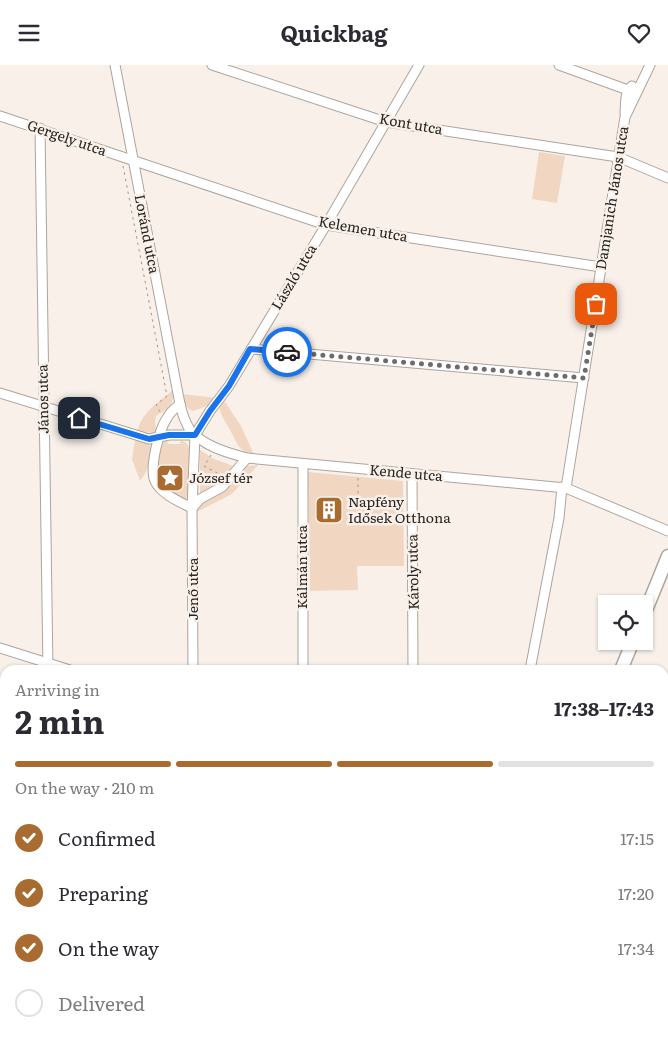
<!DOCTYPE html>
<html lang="en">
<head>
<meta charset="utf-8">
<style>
  :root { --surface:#fff; --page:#f7f7f7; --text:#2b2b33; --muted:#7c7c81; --line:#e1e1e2; --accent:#a96c30 }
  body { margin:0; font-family:Literata,serif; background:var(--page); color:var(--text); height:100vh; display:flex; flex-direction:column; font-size:19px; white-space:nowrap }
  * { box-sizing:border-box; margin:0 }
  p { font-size:16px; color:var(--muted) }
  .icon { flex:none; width:28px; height:28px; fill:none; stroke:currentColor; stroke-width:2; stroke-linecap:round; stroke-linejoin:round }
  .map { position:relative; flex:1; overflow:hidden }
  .side { position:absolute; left:0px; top:600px; width:669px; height:375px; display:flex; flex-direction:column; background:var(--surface); border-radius:15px 15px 0 0; box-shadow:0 1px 4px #0004 }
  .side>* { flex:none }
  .buttons { position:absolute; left:598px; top:530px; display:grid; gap:10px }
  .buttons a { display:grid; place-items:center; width:55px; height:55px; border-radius:0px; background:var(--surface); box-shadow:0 1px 4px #0004; font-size:25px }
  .pin { position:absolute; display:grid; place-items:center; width:42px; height:42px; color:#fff; margin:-21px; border-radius:10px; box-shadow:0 2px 8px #0006 }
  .courier { position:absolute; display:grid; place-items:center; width:50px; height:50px; margin:-25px; border:4px solid #1a73e8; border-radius:50%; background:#fff; color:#222; box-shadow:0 1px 6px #0007 }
  .headline em { font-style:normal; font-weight:700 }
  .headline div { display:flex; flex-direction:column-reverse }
  .headline { display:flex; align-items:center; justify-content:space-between; height:85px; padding:0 15px }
  h1 { font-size:32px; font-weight:700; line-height:38px }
  .bar { display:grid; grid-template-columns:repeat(4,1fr); gap:8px 5px; align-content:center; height:60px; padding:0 15px }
  .bar i { height:6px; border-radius:4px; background:var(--line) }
  .bar .selected { background:var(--accent) }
  .bar p { grid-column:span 4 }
  ol { padding:0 15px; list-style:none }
  li { display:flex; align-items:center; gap:15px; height:55px }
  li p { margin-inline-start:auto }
  li .icon { padding:5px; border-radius:50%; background:var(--accent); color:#fff; stroke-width:4 }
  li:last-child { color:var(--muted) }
  li i { width:28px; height:28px; border:2px solid var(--line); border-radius:50% }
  header { display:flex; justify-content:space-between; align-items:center; height:65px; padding:0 15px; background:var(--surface); font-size:22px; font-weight:700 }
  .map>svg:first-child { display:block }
</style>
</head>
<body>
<header><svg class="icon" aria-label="menu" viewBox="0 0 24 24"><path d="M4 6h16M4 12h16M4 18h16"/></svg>Quickbag<svg class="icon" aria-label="heart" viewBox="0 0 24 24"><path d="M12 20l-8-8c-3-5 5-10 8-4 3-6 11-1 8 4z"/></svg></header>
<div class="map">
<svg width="668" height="975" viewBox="0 0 668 975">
  <rect width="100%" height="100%" fill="#f8f0e9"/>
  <!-- green -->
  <g fill="#f1d7c1">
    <polygon points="539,87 565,91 557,138 532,134"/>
    <path d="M173 325C174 341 169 343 156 351L155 357 156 365 154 368 138 367C139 349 160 336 173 325Z"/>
    <path d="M182 329 216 333 207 341 193 346C185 343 183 337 182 329Z"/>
    <path d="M223 334 241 361 255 392C237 385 237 377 229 363 224 355 220 349 219 340Z"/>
    <path d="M135 375 150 379C153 390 148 407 140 416L132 394Z"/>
    <polygon points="167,375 168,379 180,379 181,375 187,379 189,383 189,429 185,435 161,420 155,405 160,379"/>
    <polygon points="200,385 212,393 233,401 219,418 200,428"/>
    <polygon points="258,400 232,429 193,449 194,443 204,435 224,427 245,401"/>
    <polygon points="308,407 403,416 404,501 357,501 358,525 310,526"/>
  </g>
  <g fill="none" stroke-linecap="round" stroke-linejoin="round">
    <defs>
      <g id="street">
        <path d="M115 0 180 339C182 348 185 357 190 365 203 381 228 388 247 393L566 423 668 466"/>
        <polyline points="212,0 386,57 618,92 668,113"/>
        <polyline points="559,0 628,25"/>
        <path d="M625 48C626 38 624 28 632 21"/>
        <polyline points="0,51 326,160 601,202"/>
        <polyline points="40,63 48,605"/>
        <polyline points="251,284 584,313"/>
        <polyline points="0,328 149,374 169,370 195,370"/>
        <path d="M180 339C175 343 170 347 167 353 159 365 149 403 155 416 161 429 180 437 192 443"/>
        <polyline points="195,370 210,346 229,321 326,160 419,0"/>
        <polyline points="412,409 413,605"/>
        <polyline points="566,423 625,52 650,0"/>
        <polyline points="193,442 200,434 222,422 247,393"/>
        <polyline points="0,583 70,605"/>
        <polyline points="193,605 192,443 195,370"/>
        <polyline points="303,605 303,399"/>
        <polyline points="530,605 559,453 562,422"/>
        <polyline points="0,848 5,917"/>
        <polyline points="664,949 668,953"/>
        <polyline points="10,970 11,975"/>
        <polyline points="573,970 576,975"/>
        <polyline points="173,975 174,970"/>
        <polyline points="293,975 294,970"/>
      </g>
      <g id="secondary">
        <polyline points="644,550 668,491"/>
        <polyline points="621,605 633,576"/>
        <polyline points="0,784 5,785"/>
        <polyline points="493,975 493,970"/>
      </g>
    </defs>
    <!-- street casing -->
    <use href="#street" stroke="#aca59f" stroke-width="11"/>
    <!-- secondary casing -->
    <use href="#secondary" stroke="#aca59f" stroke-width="15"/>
    <!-- path -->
    <g stroke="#9c9691" stroke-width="1" stroke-dasharray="2.5 4" stroke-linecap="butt">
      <polyline points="123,101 167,331 156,340 160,347"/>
      <polyline points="211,390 204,401 219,409 215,415"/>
      <polyline points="358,413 358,461"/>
      <polyline points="80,603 86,605"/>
      <polyline points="0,796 5,797"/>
    </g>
    <!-- street -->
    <use href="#street" stroke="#fff" stroke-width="9"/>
    <!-- secondary -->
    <use href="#secondary" stroke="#fff" stroke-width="12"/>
  </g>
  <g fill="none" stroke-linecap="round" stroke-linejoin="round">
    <!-- done -->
    <polyline stroke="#706b68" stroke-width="5" stroke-dasharray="0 9" points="287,287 584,313 596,239"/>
    <!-- route -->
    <polyline stroke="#1a73e8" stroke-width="6" points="79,353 149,374 169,370 195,370 210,346 229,321 250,284 287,287"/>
  </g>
  <!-- icons -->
  <defs>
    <symbol id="sight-square" viewBox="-11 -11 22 22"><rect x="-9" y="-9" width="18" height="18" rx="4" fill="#a96c30" stroke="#f8f0e9"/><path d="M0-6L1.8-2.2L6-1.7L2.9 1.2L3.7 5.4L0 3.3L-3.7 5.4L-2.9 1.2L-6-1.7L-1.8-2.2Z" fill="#fff"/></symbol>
    <symbol id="building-square" viewBox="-11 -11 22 22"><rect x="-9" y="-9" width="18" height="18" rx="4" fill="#a96c30" stroke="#f8f0e9"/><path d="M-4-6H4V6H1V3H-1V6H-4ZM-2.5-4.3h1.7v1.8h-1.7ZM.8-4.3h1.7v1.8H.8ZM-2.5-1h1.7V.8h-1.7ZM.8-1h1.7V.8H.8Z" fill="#fff"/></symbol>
  </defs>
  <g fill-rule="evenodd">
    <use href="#sight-square" x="154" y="397" width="32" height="32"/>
    <use href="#building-square" x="313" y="429" width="32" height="32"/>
  </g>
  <g text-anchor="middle" stroke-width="5" stroke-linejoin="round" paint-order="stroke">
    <!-- street labels -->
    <g font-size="14" fill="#272422" stroke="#f8f0e9">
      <text transform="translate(411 59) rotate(10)" y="5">Kont utca</text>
      <text transform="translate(67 73) rotate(19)" y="5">Gergely utca</text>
      <text transform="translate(612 133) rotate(-81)" y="5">Damjanich János utca</text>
      <text transform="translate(363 164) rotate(10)" y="5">Kelemen utca</text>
      <text transform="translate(147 169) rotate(79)" y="5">Loránd utca</text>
      <text transform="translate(294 212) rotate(-59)" y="5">László utca</text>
      <text transform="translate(43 334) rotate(-91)" y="5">János utca</text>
      <text transform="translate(406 408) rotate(5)" y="5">Kende utca</text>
      <text transform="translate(302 502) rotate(-90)" y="5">Kálmán utca</text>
      <text transform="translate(413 507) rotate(-91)" y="5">Károly utca</text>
      <text transform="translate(193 524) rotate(-90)" y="5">Jenő utca</text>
    </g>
    <!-- poi labels -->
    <g font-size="14" fill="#272422" stroke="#f8f0e9" text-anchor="start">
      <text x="189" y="418">József tér</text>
      <text x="348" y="442">Napfény<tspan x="348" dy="16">Idősek Otthona</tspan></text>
    </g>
  </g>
</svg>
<div class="buttons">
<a><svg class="icon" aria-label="locate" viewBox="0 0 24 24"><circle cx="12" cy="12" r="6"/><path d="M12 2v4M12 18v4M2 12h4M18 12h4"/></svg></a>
</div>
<div class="pin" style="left:596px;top:239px;background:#ea580c"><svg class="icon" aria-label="bag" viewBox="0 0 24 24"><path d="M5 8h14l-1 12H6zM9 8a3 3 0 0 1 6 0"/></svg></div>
<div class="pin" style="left:79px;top:353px;background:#1f2937"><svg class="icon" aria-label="home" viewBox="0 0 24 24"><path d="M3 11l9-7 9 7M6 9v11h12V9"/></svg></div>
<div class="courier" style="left:287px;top:287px"><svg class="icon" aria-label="car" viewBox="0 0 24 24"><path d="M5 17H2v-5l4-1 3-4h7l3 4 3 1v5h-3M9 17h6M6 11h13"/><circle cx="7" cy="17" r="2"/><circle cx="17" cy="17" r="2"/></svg></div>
<section class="side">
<div class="headline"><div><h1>2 min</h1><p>Arriving in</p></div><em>17:38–17:43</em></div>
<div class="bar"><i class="selected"></i><i class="selected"></i><i class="selected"></i><i></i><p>On the way · 210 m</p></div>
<ol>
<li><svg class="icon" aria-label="check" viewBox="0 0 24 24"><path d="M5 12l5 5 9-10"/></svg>Confirmed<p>17:15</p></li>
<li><svg class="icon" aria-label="check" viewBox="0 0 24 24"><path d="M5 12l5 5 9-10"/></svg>Preparing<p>17:20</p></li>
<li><svg class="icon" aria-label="check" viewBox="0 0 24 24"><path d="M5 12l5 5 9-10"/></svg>On the way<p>17:34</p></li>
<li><i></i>Delivered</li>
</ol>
</section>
</div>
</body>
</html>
